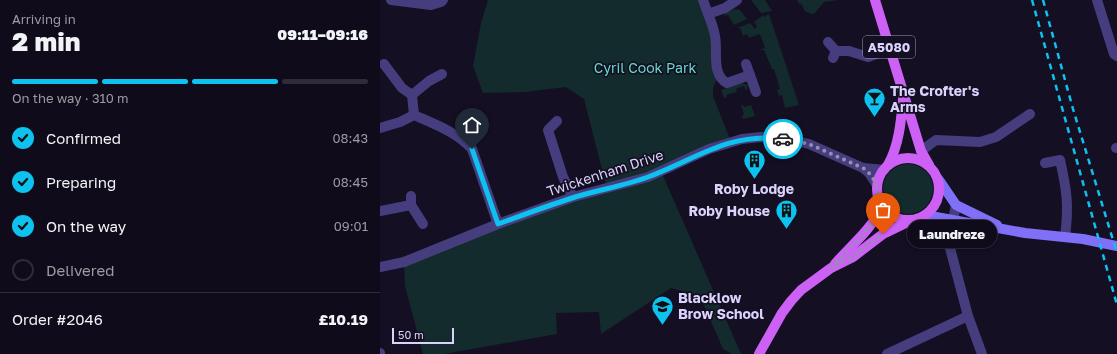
<!DOCTYPE html>
<html lang="en">
<head>
<meta charset="utf-8">
<style>
  :root { --surface:#0f0b1a; --page:#181423; --text:#f1f3f6; --muted:#9b9ba2; --line:#2f2b39; --accent:#0dc2ef }
  body { margin:0; font-family:"Golos Text",sans-serif; background:var(--page); color:var(--text); height:100vh; display:flex; flex-direction:column; font-size:15px; white-space:nowrap }
  * { box-sizing:border-box; margin:0 }
  p { font-size:13px; color:var(--muted) }
  .icon { flex:none; width:22px; height:22px; fill:none; stroke:currentColor; stroke-width:2; stroke-linecap:round; stroke-linejoin:round }
  .map { position:relative; flex:1; overflow:hidden }
  .details { display:flex; flex-direction:column; background:var(--surface); width:380px }
  .details>* { flex:none }
  .scale { position:absolute; left:12px; bottom:10px; width:62px; box-sizing:border-box; padding-left:4px; border:2px solid #dcd3fd; border-top:0; font-size:11px; line-height:14px; white-space:nowrap; color:#dcd3fd; -webkit-text-stroke:3px #140f23; paint-order:stroke }
  .pin { position:absolute; display:grid; place-items:center; width:34px; height:34px; color:#fff; margin:-41px -17px; border-radius:50% 50% 50% 0; rotate:-45deg; box-shadow:0 0 4px #0007 }
  .pin .icon { rotate:45deg }
  .courier { position:absolute; display:grid; place-items:center; width:40px; height:40px; margin:-20px; border:3px solid #0dc2ef; border-radius:50%; background:#fff; color:#222; box-shadow:0 1px 5px #0007 }
  .bubble { position:absolute; height:28px; border-radius:14px; background:var(--surface); box-shadow:0 2px 6px #0003,0 0 0 1px var(--line); font-size:13px; font-weight:800; line-height:28px; text-align:center }
  .head em { font-style:normal; font-weight:800 }
  .head div { display:flex; flex-direction:column-reverse }
  .head { display:flex; align-items:center; justify-content:space-between; height:68px; padding:0 12px }
  h1 { font-size:26px; font-weight:800; line-height:30px }
  .bar { display:grid; grid-template-columns:repeat(4,1fr); gap:6px 4px; align-content:center; height:48px; padding:0 12px }
  .bar i { height:5px; border-radius:3px; background:var(--line) }
  .bar .on { background:var(--accent) }
  .bar p { grid-column:span 4 }
  .line { display:flex; align-items:center; gap:10px; padding:0 12px; border-top:1px solid var(--line) }
  .line div { flex:1 }
  ol { padding:0 12px; list-style:none }
  li { display:flex; align-items:center; gap:12px; height:44px }
  li p { margin-inline-start:auto }
  li .icon { padding:4px; border-radius:50%; background:var(--accent); color:#111; stroke-width:4 }
  li:last-child { color:var(--muted) }
  li i { width:22px; height:22px; border:2px solid var(--line); border-radius:50% }
  main { display:flex; flex:1; min-height:0 }
  .map>svg:first-child { display:block }
</style>
</head>
<body>
<main>
<section class="details">
<div class="head"><div><h1>2 min</h1><p>Arriving in</p></div><em>09:11–09:16</em></div>
<div class="bar"><i class="on"></i><i class="on"></i><i class="on"></i><i></i><p>On the way · 310 m</p></div>
<ol>
<li><svg class="icon" aria-label="check" viewBox="0 0 24 24"><path d="M5 12l5 5 9-10"/></svg>Confirmed<p>08:43</p></li>
<li><svg class="icon" aria-label="check" viewBox="0 0 24 24"><path d="M5 12l5 5 9-10"/></svg>Preparing<p>08:45</p></li>
<li><svg class="icon" aria-label="check" viewBox="0 0 24 24"><path d="M5 12l5 5 9-10"/></svg>On the way<p>09:01</p></li>
<li><i></i>Delivered</li>
</ol>
<div class="line" style="height:52px"><div>Order #2046</div><b>£10.19</b></div>
</section>
<div class="map">
<svg width="737" height="354" viewBox="0 0 737 354">
  <rect width="100%" height="100%" fill="#140f23"/>
  <!-- green -->
  <g fill="#132b2c">
    <polygon points="108,0 319,0 332,33 337,78 333,89 333,96 351,142 281,171 361,354 352,354 343,349 320,296 291,288 221,334 219,312 176,313 177,334 64,354 43,354 25,286 24,262 227,189 204,99 186,87 145,92 103,93 93,66 101,23"/>
    <polygon points="371,0 385,0 392,11 381,13"/>
    <polygon points="417,0 458,0 444,2 435,13 431,14 425,11 421,3 420,5"/>
    <polygon points="354,9 360,10 367,19 354,25 348,15 345,16 344,14"/>
    <polygon points="389,14 419,105 405,108 402,95 399,96 397,90 400,89 394,69 392,69 384,50 379,50 385,48 380,34 369,38 367,34 363,36 360,28 357,28 370,23 375,29 377,26 374,22 383,15 384,17"/>
    <polygon points="361,83 368,85 366,91 364,86 356,89 357,92 346,95 347,97 344,98 341,90"/>
    <polygon points="361,105 363,105 364,107 371,105 375,116 363,119 362,116 364,114"/>
    <circle cx="528" cy="189" r="25"/>
  </g>
  <g fill="none" stroke-linecap="round" stroke-linejoin="round">
    <!-- street -->
    <g stroke="#463d7f" stroke-width="10">
      <polyline points="11,0 51,5 61,2 63,0"/>
      <path d="M323 0C327 12 333 24 335 36 338 50 331 75 347 83L370 75"/>
      <polyline points="717,0 734,54 737,56"/>
      <polyline points="328,14 345,8 357,0"/>
      <polyline points="448,42 456,51 453,58"/>
      <polyline points="456,51 469,51 488,57 510,49"/>
      <polyline points="4,64 22,88 32,95 49,81 62,74"/>
      <polyline points="366,64 376,92"/>
      <polyline points="32,95 34,115"/>
      <polyline points="177,121 168,130 183,177 193,197"/>
      <path d="M0 128 20 122 34 115C54 124 77 132 92 149L118 224"/>
      <polyline points="736,148 737,148"/>
      <polyline points="541,151 556,140 600,142 616,137 650,114"/>
      <path d="M665 163 680 160C687 191 689 205 685 237"/>
      <polyline points="483,168 504,170"/>
      <polyline points="31,196 31,205 43,224"/>
      <polyline points="0,211 31,205"/>
      <polyline points="562,218 588,316 602,354"/>
      <polyline points="567,237 573,220 576,205"/>
      <polyline points="0,267 24,262 118,224 193,197 268,177 329,149 362,139 381,137 412,140 429,144 483,168 489,173 497,185"/>
      <polyline points="0,353 0,354"/>
      <polyline points="507,354 588,316"/>
    </g>
    <!-- secondary -->
    <g stroke="#8070f7" stroke-width="10">
      <polyline points="559,180 576,205 617,225"/>
      <polyline points="545,215 645,233 703,239 737,246"/>
    </g>
    <!-- primary -->
    <g stroke="#cd61f6" stroke-width="10">
      <polyline points="495,0 541,151 549,165"/>
      <circle cx="528" cy="189" r="31"/>
      <path d="M508 165C519 145 521 122 523 99"/>
      <path d="M455 264C472 244 492 230 502 205"/>
      <polyline points="379,354 402,313 411,301 421,290 451,268 473,257 503,234 532,220"/>
    </g>
    <!-- rail -->
    <g stroke="#0dc2ef" stroke-width="2.5" stroke-dasharray="6 5" stroke-linecap="butt">
      <polyline points="652,0 737,305"/>
      <polyline points="663,0 693,109 737,253"/>
    </g>
  </g>
  <g fill="none" stroke-linecap="round" stroke-linejoin="round">
    <!-- done -->
    <path stroke="#968eb1" stroke-width="4" stroke-dasharray="0 7.2" d="M403 139 429 144 483 168C499 180 495 189 502 205 491 231 469 248 451 268L473 257 503 234"/>
    <!-- route -->
    <path stroke="#0dc2ef" stroke-width="5" d="M92 149 118 224C143 215 167 206 192 198 217 190 244 186 268 177 316 159 349 132 403 139"/>
  </g>
  <!-- icons -->
  <defs>
    <symbol id="bar-pin" viewBox="-11 -11 22 30"><path d="M0 17L-7.5 6A9.5 9.5 0 1 1 7.5 6Z" fill="#0dc2ef" stroke="#140f23"/><path d="M-6-5H6L.8 .8V4.5H3.5V6h-7V4.5H-.8V.8Z" fill="#111"/></symbol>
    <symbol id="building-pin" viewBox="-11 -11 22 30"><path d="M0 17L-7.5 6A9.5 9.5 0 1 1 7.5 6Z" fill="#0dc2ef" stroke="#140f23"/><path d="M-4-6H4V6H1V3H-1V6H-4ZM-2.5-4.3h1.7v1.8h-1.7ZM.8-4.3h1.7v1.8H.8ZM-2.5-1h1.7V.8h-1.7ZM.8-1h1.7V.8H.8Z" fill="#111"/></symbol>
    <symbol id="school-pin" viewBox="-11 -11 22 30"><path d="M0 17L-7.5 6A9.5 9.5 0 1 1 7.5 6Z" fill="#0dc2ef" stroke="#140f23"/><path d="M0-5L7-2L0 1L-7-2ZM-4 1L0 2.5L4 1V4Q0 6-4 4Z" fill="#111"/></symbol>
  </defs>
  <g fill-rule="evenodd">
    <use href="#bar-pin" x="482" y="86" width="25" height="34"/>
    <use href="#building-pin" x="362" y="148" width="25" height="34"/>
    <use href="#building-pin" x="394" y="198" width="25" height="34"/>
    <use href="#school-pin" x="270" y="294" width="25" height="34"/>
  </g>
  <g text-anchor="middle" stroke-width="3.5" stroke-linejoin="round" paint-order="stroke">
    <!-- shield labels -->
    <rect fill="#140f23" stroke="#a098bc" stroke-width="1" x="483" y="36" width="52" height="22" rx="3"/>
    <g font-size="13" font-weight="bold" fill="#dcd3fd">
      <text x="509" y="52">A5080</text>
    </g>
    <!-- park labels -->
    <g font-size="14" fill="#63d9c7" stroke="#140f23">
      <text x="265" y="73">Cyril Cook Park</text>
    </g>
    <!-- poi labels -->
    <g font-size="14" font-weight="bold" fill="#dcd3fd" stroke="#140f23" text-anchor="start">
      <text x="510" y="96">The Crofter's<tspan x="510" dy="16">Arms</tspan></text>
      <text x="374" y="194" text-anchor="middle">Roby Lodge</text>
      <text x="390" y="216" text-anchor="end">Roby House</text>
      <text x="298" y="303">Blacklow<tspan x="298" dy="16">Brow School</tspan></text>
    </g>
    <!-- street labels -->
    <g font-size="14" fill="#dcd3fd" stroke="#140f23">
      <text transform="translate(225 173) rotate(-18)" y="5">Twickenham Drive</text>
    </g>
  </g>
</svg>
<div class="scale">50 m</div>
<div class="pin" style="left:503px;top:234px;background:#ea580c"><svg class="icon" aria-label="bag" viewBox="0 0 24 24"><path d="M5 8h14l-1 12H6zM9 8a3 3 0 0 1 6 0"/></svg></div>
<div class="pin" style="left:92px;top:149px;background:#1f2937"><svg class="icon" aria-label="home" viewBox="0 0 24 24"><path d="M3 11l9-7 9 7M6 9v11h12V9"/></svg></div>
<div class="courier" style="left:403px;top:139px"><svg class="icon" aria-label="car" viewBox="0 0 24 24"><path d="M5 17H2v-5l4-1 3-4h7l3 4 3 1v5h-3M9 17h6M6 11h13"/><circle cx="7" cy="17" r="2"/><circle cx="17" cy="17" r="2"/></svg></div>
<div class="bubble" style="left:527px;top:220px;width:90px">Laundreze</div>
</div>
</main>
</body>
</html>
